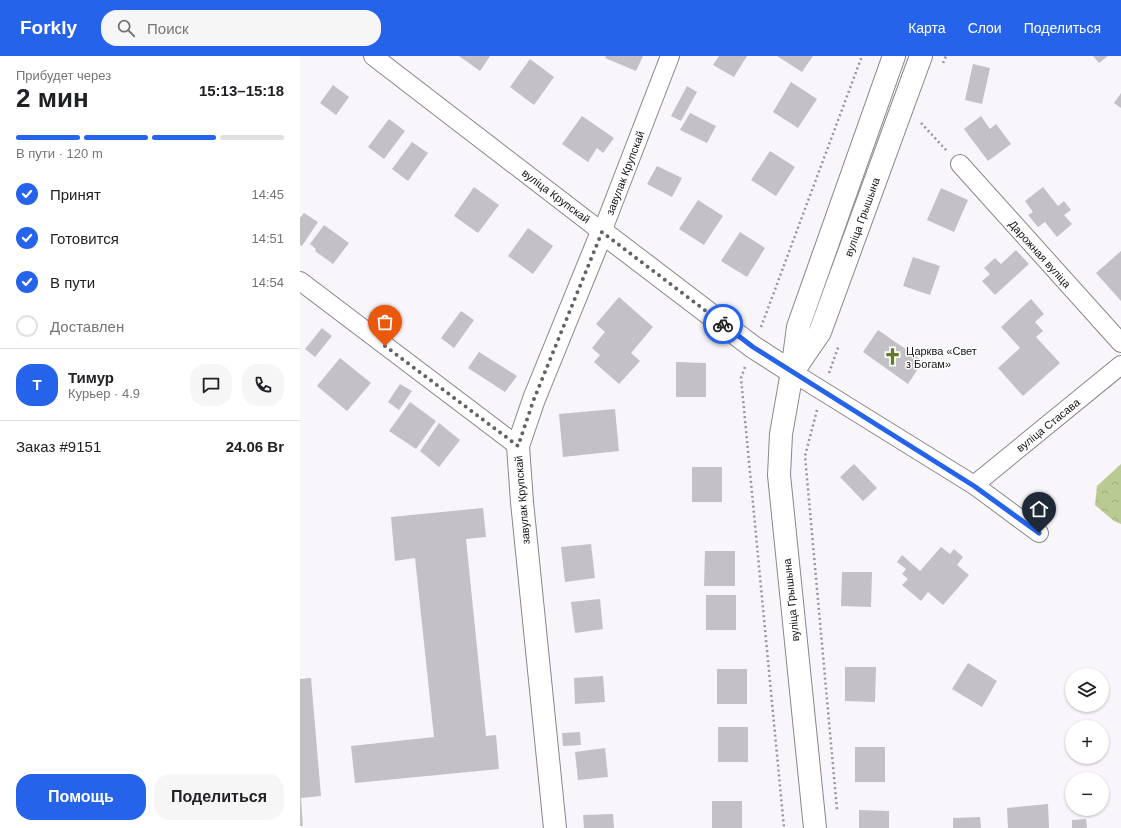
<!DOCTYPE html>
<html lang="ru">
<head>
<meta charset="utf-8">
<style>
  :root { --surface:#fff; --page:#f6f6f6; --text:#202124; --muted:#757577; --line:#e0e0e0; --accent:#2563eb }
  body { margin:0; font-family:Helvetica,sans-serif; background:var(--page); color:var(--text); height:100vh; display:flex; flex-direction:column; font-size:15px; white-space:nowrap }
  * { box-sizing:border-box; margin:0 }
  p { font-size:13px; color:var(--muted) }
  .icon { flex:none; width:22px; height:22px; fill:none; stroke:currentColor; stroke-width:2; stroke-linecap:round; stroke-linejoin:round }
  .map { position:relative; flex:1; overflow:hidden }
  .drawer { display:flex; flex-direction:column; background:var(--surface); width:300px }
  .drawer>* { flex:none }
  .controls { position:absolute; left:765px; top:612px; display:grid; gap:8px }
  .controls a { display:grid; place-items:center; width:44px; height:44px; border-radius:50%; background:var(--surface); box-shadow:0 1px 3px #0004; font-size:20px }
  .pin { position:absolute; display:grid; place-items:center; width:34px; height:34px; color:#fff; margin:-41px -17px; border-radius:50% 50% 50% 0; rotate:-45deg; box-shadow:0 0 4px #0007 }
  .pin .icon { rotate:45deg }
  .courier { position:absolute; display:grid; place-items:center; width:40px; height:40px; margin:-20px; border:3px solid #2563eb; border-radius:50%; background:#fff; color:#222; box-shadow:0 1px 5px #0007 }
  .head em { font-style:normal; font-weight:700 }
  .head div { display:flex; flex-direction:column-reverse }
  .head { display:flex; align-items:center; justify-content:space-between; height:68px; padding:0 16px }
  h1 { font-size:26px; font-weight:700; line-height:30px }
  .bar { display:grid; grid-template-columns:repeat(4,1fr); gap:6px 4px; align-content:center; height:48px; padding:0 16px }
  .bar i { height:5px; border-radius:3px; background:var(--line) }
  .bar .on { background:var(--accent) }
  .bar p { grid-column:span 4 }
  .line { display:flex; align-items:center; gap:10px; padding:0 16px; border-top:1px solid var(--line) }
  .line div { flex:1 }
  .round { display:grid; place-items:center; flex:none; width:42px; height:42px; border-radius:16px; background:var(--page) }
  ol { padding:0 16px; list-style:none }
  li { display:flex; align-items:center; gap:12px; height:44px }
  li p { margin-inline-start:auto }
  li .icon { padding:4px; border-radius:50%; background:var(--accent); color:#fff; stroke-width:4 }
  li:last-child { color:var(--muted) }
  li i { width:22px; height:22px; border:2px solid var(--line); border-radius:50% }
  .action { display:flex; gap:8px; margin-top:auto; padding:8px 16px }
  .action a { flex:1; height:46px; border-radius:16px; background:var(--accent); color:#fff; font-size:16px; font-weight:700; line-height:46px; text-align:center }
  .action a+a { background:var(--page); color:var(--text) }
  header { display:flex; align-items:center; gap:24px; box-sizing:border-box; height:56px; padding:0 20px; background:var(--accent); color:#fff }
  header strong { font-size:19px }
  nav { display:flex; gap:22px; margin-inline-start:auto; font-size:14px }
  .search { width:280px; height:36px; background:var(--page); display:flex; align-items:center; gap:10px; box-sizing:border-box; padding:0 14px; border-radius:16px; color:var(--muted); font-size:15px }
  main { display:flex; flex:1; min-height:0 }
  .map>svg:first-child { display:block }
</style>
</head>
<body>
<header>
<strong>Forkly</strong>
<div class="search"><svg class="icon" aria-label="search" viewBox="0 0 24 24"><circle cx="10" cy="10" r="6"/><path d="M15 15l6 6"/></svg>Поиск</div>
<nav><a>Карта</a><a>Слои</a><a>Поделиться</a></nav>
</header>
<main>
<section class="drawer">
<div class="head"><div><h1>2 мин</h1><p>Прибудет через</p></div><em>15:13–15:18</em></div>
<div class="bar"><i class="on"></i><i class="on"></i><i class="on"></i><i></i><p>В пути · 120 m</p></div>
<ol>
<li><svg class="icon" aria-label="check" viewBox="0 0 24 24"><path d="M5 12l5 5 9-10"/></svg>Принят<p>14:45</p></li>
<li><svg class="icon" aria-label="check" viewBox="0 0 24 24"><path d="M5 12l5 5 9-10"/></svg>Готовится<p>14:51</p></li>
<li><svg class="icon" aria-label="check" viewBox="0 0 24 24"><path d="M5 12l5 5 9-10"/></svg>В пути<p>14:54</p></li>
<li><i></i>Доставлен</li>
</ol>
<div class="line" style="height:72px"><b class="round" style="background:var(--accent);color:#fff">Т</b><div><b>Тимур</b><p>Курьер · 4.9</p></div><a class="round"><svg class="icon" aria-label="chat" viewBox="0 0 24 24"><path d="M4 5h16v11H9l-5 4z"/></svg></a><a class="round"><svg class="icon" aria-label="phone" viewBox="0 0 24 24"><path d="M5 4h4l2 5-3 2q2 4 5 5l2-3 5 2v4C11 20 4 13 5 4z"/></svg></a></div>
<div class="line" style="height:52px"><div>Заказ #9151</div><b>24.06 Br</b></div>
<div class="action"><a>Помощь</a><a>Поделиться</a></div>
</section>
<div class="map">
<svg width="821" height="772" viewBox="0 0 821 772">
  <defs>
    <pattern id="forest-crowns" width="20" height="18" patternUnits="userSpaceOnUse"><rect width="20" height="18" fill="#baca93"/><path d="M2 6a3 3 0 1 1 6 0M12 15a3 3 0 1 1 6 0" fill="none" stroke="#9fac7e"/></pattern>
  </defs>
  <rect width="100%" height="100%" fill="#f8f6fa"/>
  <!-- forest -->
  <polygon fill="url(#forest-crowns)" points="821,408 821,468 814,465 795,449 797,430"/>
  <!-- building -->
  <g fill="#c3c1c5">
    <polygon points="159,0 190,0 180,15"/>
    <polygon points="306,0 343,0 336,15 305,2"/>
    <polygon points="419,0 447,0 434,21 413,9"/>
    <polygon points="477,0 513,0 502,16"/>
    <polygon points="793,0 808,0 799,7"/>
    <polygon points="230,3 254,21 234,49 210,31"/>
    <polygon points="673,8 690,12 682,48 665,44"/>
    <polygon points="491,26 517,43 498,72 473,56"/>
    <polygon points="33,29 49,41 36,59 20,47"/>
    <polygon points="387,30 397,36 381,65 371,60"/>
    <polygon points="821,37 821,52 814,47"/>
    <polygon points="390,57 416,70 407,87 380,74"/>
    <polygon points="282,60 314,82 303,97 297,92 288,106 262,88"/>
    <polygon points="681,60 690,73 696,68 711,88 688,105 664,73"/>
    <polygon points="89,63 105,75 84,103 68,91"/>
    <polygon points="112,86 128,97 108,125 92,113"/>
    <polygon points="470,95 495,111 476,140 451,124"/>
    <polygon points="357,110 382,122 372,141 347,128"/>
    <polygon points="174,131 199,149 178,177 154,160"/>
    <polygon points="743,131 758,150 764,145 771,154 764,159 772,168 757,181 745,166 738,171 728,159 733,156 725,145"/>
    <polygon points="641,132 668,144 654,176 627,164"/>
    <polygon points="398,144 423,160 404,189 379,173"/>
    <polygon points="4,157 18,166 2,190 0,189 0,162"/>
    <polygon points="24,169 49,187 33,208 15,195 16,193 10,188"/>
    <polygon points="228,172 253,190 233,218 208,200"/>
    <polygon points="440,176 465,192 447,221 421,205"/>
    <polygon points="716,194 729,208 695,239 682,225 690,218 684,212 695,202 701,208"/>
    <polygon points="821,195 821,245 796,217"/>
    <polygon points="613,201 640,210 630,239 603,230"/>
    <polygon points="319,241 353,271 331,297 340,305 319,328 294,306 300,299 292,292 305,276 296,268"/>
    <polygon points="731,243 744,258 735,266 743,275 736,281 760,307 723,340 698,312 720,292 701,271"/>
    <polygon points="161,255 174,264 154,292 141,282"/>
    <polygon points="22,272 32,280 15,301 5,293"/>
    <polygon points="578,274 623,305 608,328 563,296"/>
    <polygon points="179,296 217,320 205,336 168,312"/>
    <polygon points="40,302 71,327 47,355 17,330"/>
    <polygon points="376,306 406,307 406,341 376,341"/>
    <polygon points="100,328 112,335 99,354 88,346"/>
    <polygon points="110,346 136,365 116,393 89,375"/>
    <polygon points="315,353 319,395 263,401 259,358"/>
    <polygon points="139,367 160,384 139,411 120,395"/>
    <polygon points="554,408 577,432 563,445 540,421"/>
    <rect x="392" y="411" width="30" height="35"/>
    <polygon points="183,452 186,481 166,483 186,680 196,679 199,713 55,727 51,690 134,681 115,502 95,505 91,461"/>
    <polygon points="291,488 295,522 265,526 261,491"/>
    <polygon points="641,491 650,498 654,493 663,501 657,509 669,519 643,549 628,536 621,545 602,529 608,523 602,518 606,513 597,506 602,499 620,515"/>
    <polygon points="405,495 435,495 435,530 404,530"/>
    <polygon points="542,516 572,516 571,551 541,550"/>
    <rect x="406" y="539" width="30" height="35"/>
    <polygon points="300,543 303,573 275,577 271,546"/>
    <polygon points="668,607 697,625 682,651 652,633"/>
    <polygon points="545,611 576,611 575,646 545,645"/>
    <rect x="417" y="613" width="30" height="35"/>
    <polygon points="303,620 305,646 275,648 274,622"/>
    <polygon points="11,622 21,740 1,742 3,770 0,770 0,623"/>
    <rect x="418" y="671" width="30" height="35"/>
    <polygon points="280,676 281,689 263,690 262,677"/>
    <rect x="555" y="691" width="30" height="35"/>
    <polygon points="305,692 308,721 278,724 275,696"/>
    <rect x="412" y="745" width="30" height="27"/>
    <polygon points="748,748 749,772 708,772 707,752"/>
    <polygon points="559,754 589,755 589,772 559,772"/>
    <polygon points="313,758 314,772 284,772 283,759"/>
    <polygon points="680,761 681,772 653,772 653,762"/>
    <polygon points="786,763 787,772 772,772 772,764"/>
  </g>
  <g fill="none" stroke-linecap="round" stroke-linejoin="round">
    <defs>
      <g id="minor">
        <polyline points="73,0 302,176 370,0"/>
        <polyline points="660,108 821,287"/>
        <polyline points="0,225 218,390"/>
        <polyline points="492,316 674,429 739,477"/>
        <polyline points="674,429 821,309"/>
      </g>
      <g id="secondary">
        <polyline points="494,314 520,276 621,0"/>
        <polyline points="255,772 222,446 218,390 234,343 302,176 453,291 492,316"/>
        <polyline points="515,772 479,419 481,378 492,316 498,271 594,0"/>
      </g>
    </defs>
    <!-- minor casing -->
    <use href="#minor" stroke="#89868a" stroke-width="20"/>
    <!-- secondary casing -->
    <use href="#secondary" stroke="#89868a" stroke-width="24"/>
    <!-- path -->
    <g stroke="#979599" stroke-width="2.5" stroke-dasharray="2 3" stroke-linecap="butt">
      <polyline points="643,7 646,0"/>
      <polyline points="621,67 647,95"/>
      <polyline points="461,271 562,0"/>
      <polyline points="445,311 441,322 484,772"/>
      <polyline points="529,317 539,289"/>
      <polyline points="517,354 505,400 537,754"/>
    </g>
    <!-- minor -->
    <use href="#minor" stroke="#fff" stroke-width="18"/>
    <!-- secondary -->
    <use href="#secondary" stroke="#fff" stroke-width="22"/>
  </g>
  <g fill="none" stroke-linecap="round" stroke-linejoin="round">
    <!-- done -->
    <polyline stroke="#636264" stroke-width="4" stroke-dasharray="0 7.2" points="85,290 218,390 234,343 302,176 423,268"/>
    <!-- route -->
    <polyline stroke="#2563eb" stroke-width="5" points="423,268 453,291 674,430 739,477"/>
  </g>
  <!-- icons -->
  <defs>
    <symbol id="church-bare" viewBox="-9 -9 18 18"><path d="M-1.2-6h2.4v3.5h3.3v2.4h-3.3V6h-2.4V-.1h-3.3v-2.4h3.3Z" fill="#667928" stroke="#fff" stroke-width="2.5" paint-order="stroke"/></symbol>
  </defs>
  <g fill-rule="evenodd">
    <use href="#church-bare" x="580" y="288" width="25" height="25"/>
  </g>
  <g text-anchor="middle" stroke-width="3" stroke-linejoin="round" paint-order="stroke">
    <!-- street labels -->
    <g font-size="11" fill="#131214" stroke="#fff">
      <text transform="translate(325 117) rotate(-69)" y="4">завулак Крупскай</text>
      <text transform="translate(256 140) rotate(37)" y="4">вуліца Крупскай</text>
      <text transform="translate(562 161) rotate(-70)" y="4">вуліца Грышына</text>
      <text transform="translate(740 198) rotate(48)" y="4">Дарожная вуліца</text>
      <text transform="translate(748 369) rotate(-39)" y="4">вуліца Стасава</text>
      <text transform="translate(222 444) rotate(-95)" y="4">завулак Крупскай</text>
      <text transform="translate(491 544) rotate(-96)" y="4">вуліца Грышына</text>
    </g>
    <!-- poi labels -->
    <g font-size="11" fill="#131214" stroke="#fff" text-anchor="start">
      <text x="606" y="299">Царква «Свет<tspan x="606" dy="13">з Богам»</tspan></text>
    </g>
  </g>
</svg>
<div class="controls">
<a><svg class="icon" aria-label="layers" viewBox="0 0 24 24"><path d="M12 4l9 5-9 5-9-5zM3 14l9 5 9-5"/></svg></a>
<a>+</a>
<a>−</a>
</div>
<div class="pin" style="left:85px;top:290px;background:#ea580c"><svg class="icon" aria-label="bag" viewBox="0 0 24 24"><path d="M5 8h14l-1 12H6zM9 8a3 3 0 0 1 6 0"/></svg></div>
<div class="pin" style="left:739px;top:477px;background:#1f2937"><svg class="icon" aria-label="home" viewBox="0 0 24 24"><path d="M3 11l9-7 9 7M6 9v11h12V9"/></svg></div>
<div class="courier" style="left:423px;top:268px"><svg class="icon" aria-label="bike" viewBox="0 0 24 24"><circle cx="6" cy="16" r="4"/><circle cx="18" cy="16" r="4"/><path d="M6 16l4-8h5l3 8M10 8l3 8H6M13 5h3"/></svg></div>
</div>
</main>
</body>
</html>
